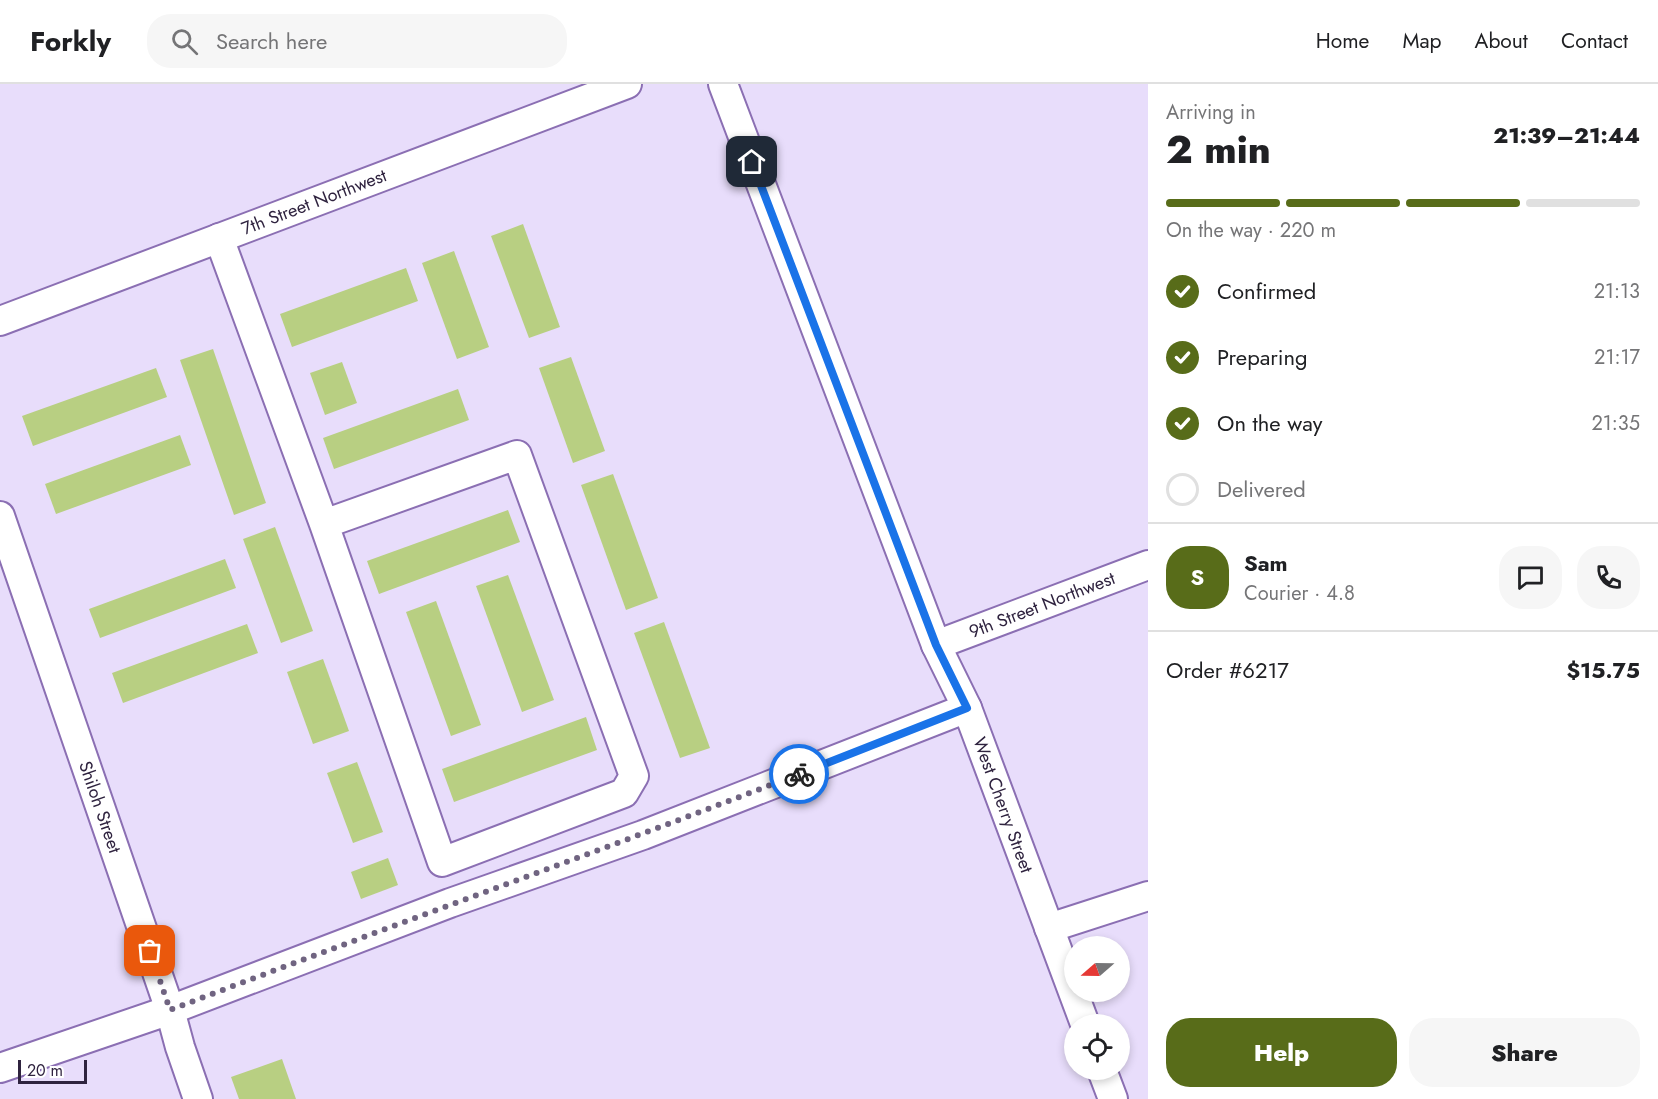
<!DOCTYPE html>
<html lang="en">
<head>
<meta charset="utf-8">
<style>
  :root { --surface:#fff; --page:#f6f6f6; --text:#202124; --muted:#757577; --line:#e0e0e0; --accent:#586c19 }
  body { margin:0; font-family:Jost,sans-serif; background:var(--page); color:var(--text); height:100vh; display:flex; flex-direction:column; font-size:22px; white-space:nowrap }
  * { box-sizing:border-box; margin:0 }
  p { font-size:20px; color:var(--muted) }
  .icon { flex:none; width:33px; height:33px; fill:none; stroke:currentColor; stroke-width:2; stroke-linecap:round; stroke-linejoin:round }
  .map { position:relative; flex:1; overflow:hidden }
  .details { display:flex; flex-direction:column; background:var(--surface); width:510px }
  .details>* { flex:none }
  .needle { width:39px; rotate:250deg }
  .tools { position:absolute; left:1064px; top:852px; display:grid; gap:12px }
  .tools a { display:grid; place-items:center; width:66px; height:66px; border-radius:50%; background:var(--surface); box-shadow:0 3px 9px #0003; font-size:30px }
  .scale { position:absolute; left:18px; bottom:15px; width:69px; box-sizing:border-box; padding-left:6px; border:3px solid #2f233f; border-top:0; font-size:16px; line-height:21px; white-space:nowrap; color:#2f233f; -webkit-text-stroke:4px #fff; paint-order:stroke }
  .pin { position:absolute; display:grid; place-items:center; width:51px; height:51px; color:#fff; margin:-26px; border-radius:12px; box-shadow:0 3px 9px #0006 }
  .courier { position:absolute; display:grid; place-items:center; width:60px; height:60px; margin:-30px; border:4px solid #1a73e8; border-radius:50%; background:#fff; color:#222; box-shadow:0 2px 8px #0007 }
  .headline em { font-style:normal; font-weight:800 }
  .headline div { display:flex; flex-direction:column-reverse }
  .headline { display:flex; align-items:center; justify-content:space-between; height:102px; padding:0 18px }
  h1 { font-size:39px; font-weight:800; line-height:45px }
  .bar { display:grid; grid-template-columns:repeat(4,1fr); gap:9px 6px; align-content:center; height:72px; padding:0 18px }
  .bar i { height:8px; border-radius:4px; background:var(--line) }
  .bar .selected { background:var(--accent) }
  .bar p { grid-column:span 4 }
  .line { display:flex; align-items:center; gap:15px; padding:0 18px; border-top:2px solid var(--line) }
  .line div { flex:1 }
  .round { display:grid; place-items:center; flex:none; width:63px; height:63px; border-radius:24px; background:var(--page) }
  ol { padding:0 18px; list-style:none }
  li { display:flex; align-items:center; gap:18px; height:66px }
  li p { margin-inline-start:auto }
  li .icon { padding:6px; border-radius:50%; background:var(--accent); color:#fff; stroke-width:4 }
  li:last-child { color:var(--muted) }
  li i { width:33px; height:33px; border:3px solid var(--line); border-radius:50% }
  .primary-button { display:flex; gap:12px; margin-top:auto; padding:12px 18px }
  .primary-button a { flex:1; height:69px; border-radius:24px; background:var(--accent); color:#fff; font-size:24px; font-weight:800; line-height:69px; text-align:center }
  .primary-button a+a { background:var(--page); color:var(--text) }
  header { display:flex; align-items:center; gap:36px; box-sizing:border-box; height:84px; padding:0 30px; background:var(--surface); border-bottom:2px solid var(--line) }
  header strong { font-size:28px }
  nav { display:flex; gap:33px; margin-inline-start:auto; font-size:21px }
  .search { width:420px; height:54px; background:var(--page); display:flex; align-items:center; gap:15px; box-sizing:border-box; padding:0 21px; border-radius:24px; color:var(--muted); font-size:22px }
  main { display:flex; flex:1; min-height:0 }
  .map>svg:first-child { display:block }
</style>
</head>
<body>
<header>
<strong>Forkly</strong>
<div class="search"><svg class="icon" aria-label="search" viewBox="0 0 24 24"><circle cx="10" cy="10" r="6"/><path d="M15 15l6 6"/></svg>Search here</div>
<nav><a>Home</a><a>Map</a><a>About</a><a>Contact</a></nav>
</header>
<main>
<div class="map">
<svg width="1148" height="1015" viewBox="0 0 1148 1015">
  <rect width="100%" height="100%" fill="#e8ddfb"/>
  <!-- building -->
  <g fill="#b8cf82">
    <polygon points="523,140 560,243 529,254 491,152"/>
    <polygon points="454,167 489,263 457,275 422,179"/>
    <polygon points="406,184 418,217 292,263 280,230"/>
    <polygon points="213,265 266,419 234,431 180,276"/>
    <polygon points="571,273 605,367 573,379 539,284"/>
    <polygon points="342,278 357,319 325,331 310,289"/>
    <polygon points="156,284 167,313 33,362 22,332"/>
    <polygon points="458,305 469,336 334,385 323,354"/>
    <polygon points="180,351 191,381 56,430 45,400"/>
    <polygon points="613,390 658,514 626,526 581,401"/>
    <polygon points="508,426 520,458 379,510 367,477"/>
    <polygon points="275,443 313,547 281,559 243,455"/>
    <polygon points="225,475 236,504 100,554 89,525"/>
    <polygon points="508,491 554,616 522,628 476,502"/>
    <polygon points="436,517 481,641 451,652 406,528"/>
    <polygon points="664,538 710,664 680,674 634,549"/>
    <polygon points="247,540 258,569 123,619 112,589"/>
    <polygon points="323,575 349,647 313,660 287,588"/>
    <polygon points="586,633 597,666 454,718 442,685"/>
    <polygon points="357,678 383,748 353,759 327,689"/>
    <polygon points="388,774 398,801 361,815 351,788"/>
    <polygon points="282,975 296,1015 239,1015 231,993"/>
  </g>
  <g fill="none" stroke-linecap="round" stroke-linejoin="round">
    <defs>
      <g id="minor">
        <polyline points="723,0 936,561 967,624 1085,940"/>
        <polyline points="219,154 324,440 442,778 624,709 634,692 517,371 324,440"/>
        <polyline points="0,237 627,0"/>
        <polyline points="0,432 170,926 180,963 198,1015"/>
        <polyline points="936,561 1148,481"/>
        <polyline points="1049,844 1148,812"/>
        <polyline points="0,984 170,926 450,819 643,751 967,624"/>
        <polyline points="1102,986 1113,1015"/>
      </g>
    </defs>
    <!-- minor casing -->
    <use href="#minor" stroke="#8b6fb3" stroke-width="32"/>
    <!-- minor -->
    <use href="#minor" stroke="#fff" stroke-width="28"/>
  </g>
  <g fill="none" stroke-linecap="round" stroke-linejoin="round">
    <!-- done -->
    <path stroke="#706481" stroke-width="6" stroke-dasharray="0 10.8" d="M150 867 170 926C379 846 590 771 799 690"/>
    <!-- route -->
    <polyline stroke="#1a73e8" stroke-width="8" points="752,78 936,561 967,624 799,690"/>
  </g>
  <g text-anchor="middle" stroke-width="6" stroke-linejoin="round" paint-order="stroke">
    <!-- street labels -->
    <g font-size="18" fill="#2f233f" stroke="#fff">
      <text transform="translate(314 118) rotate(-21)" y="6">7th Street Northwest</text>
      <text transform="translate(1042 521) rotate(-21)" y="6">9th Street Northwest</text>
      <text transform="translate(1003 721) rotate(70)" y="6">West Cherry Street</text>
      <text transform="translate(100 723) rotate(71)" y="6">Shiloh Street</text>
    </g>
  </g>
</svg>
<div class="tools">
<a><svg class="needle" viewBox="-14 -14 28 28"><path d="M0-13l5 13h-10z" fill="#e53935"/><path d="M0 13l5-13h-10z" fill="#757577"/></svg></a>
<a><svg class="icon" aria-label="locate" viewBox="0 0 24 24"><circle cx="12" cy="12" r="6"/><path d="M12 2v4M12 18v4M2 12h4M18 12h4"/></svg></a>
</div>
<div class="scale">20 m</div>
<div class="pin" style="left:150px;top:867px;background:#ea580c"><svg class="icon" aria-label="bag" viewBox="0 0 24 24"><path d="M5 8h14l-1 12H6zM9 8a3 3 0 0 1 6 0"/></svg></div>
<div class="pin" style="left:752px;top:78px;background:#1f2937"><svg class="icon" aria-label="home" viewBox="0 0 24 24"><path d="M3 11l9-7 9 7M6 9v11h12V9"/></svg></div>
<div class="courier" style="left:799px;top:690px"><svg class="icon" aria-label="bike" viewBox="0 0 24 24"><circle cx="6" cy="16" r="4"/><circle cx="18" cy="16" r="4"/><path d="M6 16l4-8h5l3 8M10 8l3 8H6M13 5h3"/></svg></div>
</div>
<section class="details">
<div class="headline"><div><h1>2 min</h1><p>Arriving in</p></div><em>21:39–21:44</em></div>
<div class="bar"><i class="selected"></i><i class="selected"></i><i class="selected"></i><i></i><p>On the way · 220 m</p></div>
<ol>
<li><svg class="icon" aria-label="check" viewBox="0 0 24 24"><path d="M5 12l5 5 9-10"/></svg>Confirmed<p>21:13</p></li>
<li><svg class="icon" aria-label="check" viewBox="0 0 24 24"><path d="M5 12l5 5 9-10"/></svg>Preparing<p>21:17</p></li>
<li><svg class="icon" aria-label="check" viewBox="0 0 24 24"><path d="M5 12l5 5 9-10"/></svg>On the way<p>21:35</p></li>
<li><i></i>Delivered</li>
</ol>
<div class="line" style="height:108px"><b class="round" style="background:var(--accent);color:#fff">S</b><div><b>Sam</b><p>Courier · 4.8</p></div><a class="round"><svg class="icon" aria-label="chat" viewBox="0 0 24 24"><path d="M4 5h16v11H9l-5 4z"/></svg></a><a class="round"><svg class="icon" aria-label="phone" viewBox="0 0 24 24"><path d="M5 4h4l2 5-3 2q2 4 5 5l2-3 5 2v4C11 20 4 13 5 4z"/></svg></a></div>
<div class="line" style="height:78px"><div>Order #6217</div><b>$15.75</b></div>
<div class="primary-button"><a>Help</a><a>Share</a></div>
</section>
</main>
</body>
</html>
